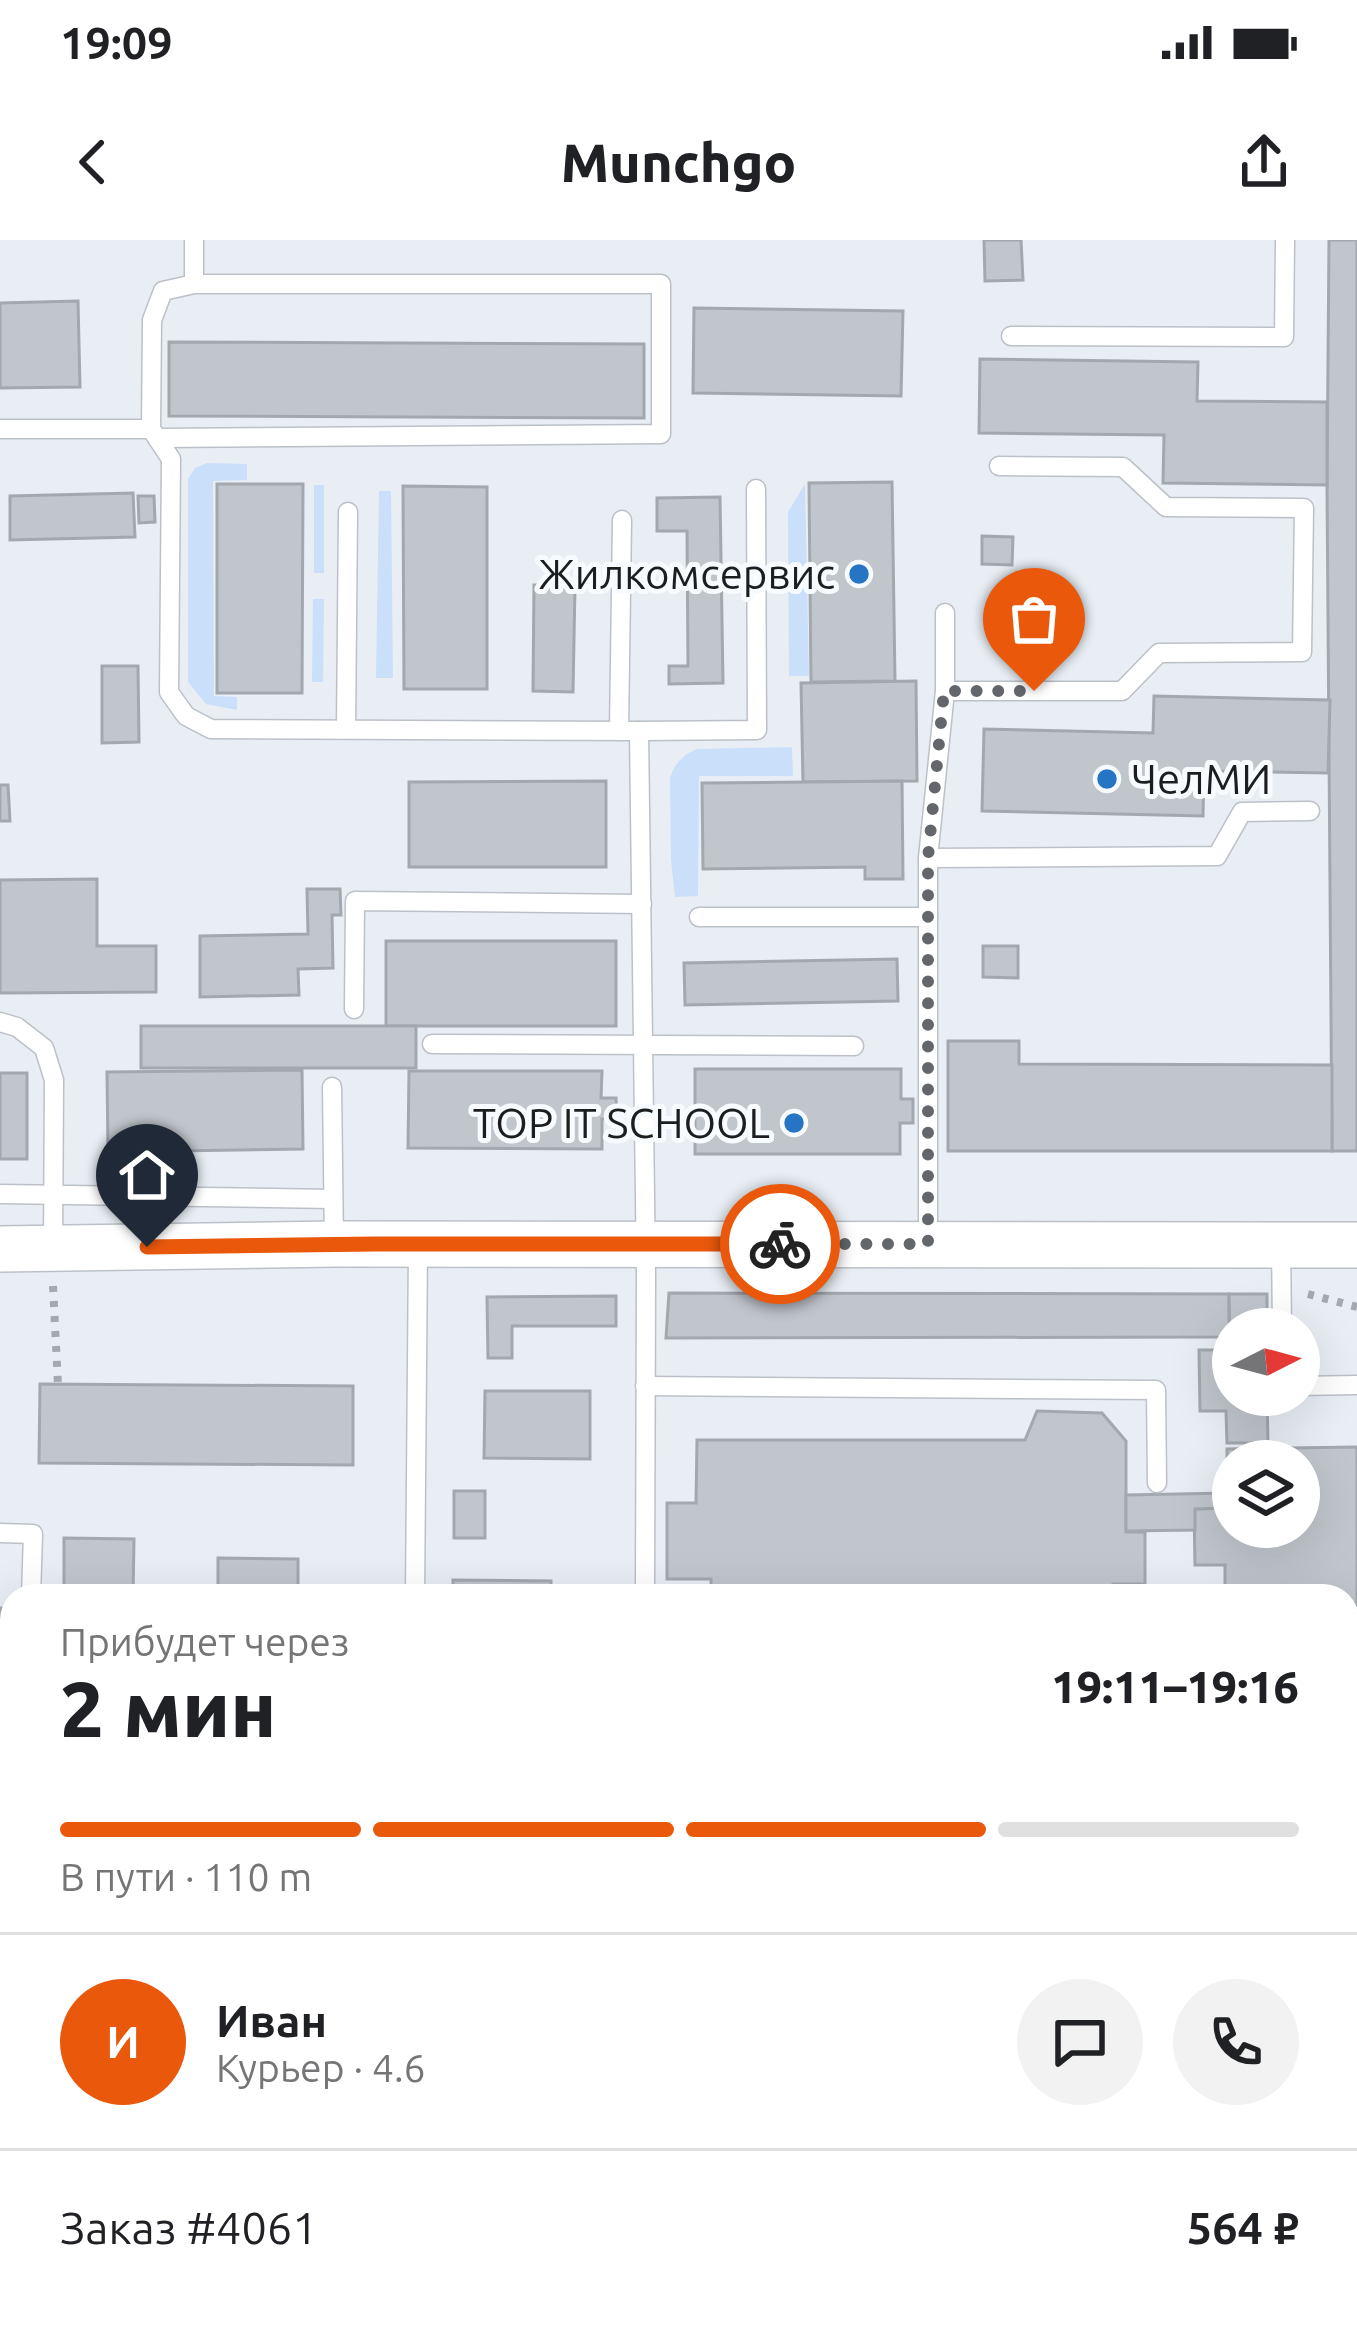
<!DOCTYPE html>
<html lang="ru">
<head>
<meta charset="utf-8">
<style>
  :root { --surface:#fff; --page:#f2f2f2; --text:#202124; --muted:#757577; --line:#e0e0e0; --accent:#ea580c }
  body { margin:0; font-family:Ubuntu,sans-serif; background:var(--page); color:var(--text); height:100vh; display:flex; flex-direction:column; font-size:45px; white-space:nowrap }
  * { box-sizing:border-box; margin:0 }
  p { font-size:39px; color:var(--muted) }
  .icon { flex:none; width:66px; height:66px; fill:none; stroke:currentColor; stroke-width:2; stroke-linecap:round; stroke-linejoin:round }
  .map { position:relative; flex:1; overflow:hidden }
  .drawer { position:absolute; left:0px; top:1344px; width:1359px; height:744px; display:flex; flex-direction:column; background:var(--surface); border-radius:36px 36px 0 0; box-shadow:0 12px 48px #0002 }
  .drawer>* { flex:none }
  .needle { width:78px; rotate:84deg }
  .fabs { position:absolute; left:1212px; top:1068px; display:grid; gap:24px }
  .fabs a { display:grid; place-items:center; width:108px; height:108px; border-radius:50%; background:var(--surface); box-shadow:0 12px 48px #0002; font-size:60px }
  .pin { position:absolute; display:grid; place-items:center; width:102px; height:102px; color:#fff; margin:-123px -51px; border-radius:50% 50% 50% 0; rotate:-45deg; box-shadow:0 0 12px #0007 }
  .pin .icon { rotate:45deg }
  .courier { position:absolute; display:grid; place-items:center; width:120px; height:120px; margin:-60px; border:9px solid #ea580c; border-radius:50%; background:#fff; color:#222; box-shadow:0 3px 15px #0007 }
  .overview em { font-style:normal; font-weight:800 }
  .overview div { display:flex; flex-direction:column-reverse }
  .overview { display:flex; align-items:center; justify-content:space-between; height:204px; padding:0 60px }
  h1 { font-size:78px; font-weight:800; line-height:90px }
  .bar { display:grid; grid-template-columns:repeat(4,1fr); gap:18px 12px; align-content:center; height:144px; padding:0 60px }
  .bar i { height:15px; border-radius:9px; background:var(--line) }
  .bar .selected { background:var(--accent) }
  .bar p { grid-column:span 4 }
  .line { display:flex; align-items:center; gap:30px; padding:0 60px; border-top:3px solid var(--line) }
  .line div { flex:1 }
  .round { display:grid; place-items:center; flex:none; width:126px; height:126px; border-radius:63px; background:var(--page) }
  .status { display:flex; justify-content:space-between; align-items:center; height:84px; padding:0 60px; background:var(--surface); direction:ltr }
  .status svg { height:33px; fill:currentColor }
  header { display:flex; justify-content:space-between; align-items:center; height:156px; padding:0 60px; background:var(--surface); font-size:54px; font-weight:800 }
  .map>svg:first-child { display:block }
</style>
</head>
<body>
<div class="status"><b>19:09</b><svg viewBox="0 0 49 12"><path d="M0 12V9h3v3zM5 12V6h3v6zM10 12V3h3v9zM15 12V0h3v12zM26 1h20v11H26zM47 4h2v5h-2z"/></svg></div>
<header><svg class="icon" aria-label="back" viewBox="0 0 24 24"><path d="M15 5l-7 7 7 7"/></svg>Munchgo<svg class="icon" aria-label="share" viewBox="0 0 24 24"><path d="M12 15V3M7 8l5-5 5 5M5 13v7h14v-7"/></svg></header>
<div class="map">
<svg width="1357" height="2088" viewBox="0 0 1357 2088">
  <rect width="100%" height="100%" fill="#e8eef4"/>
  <!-- green -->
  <g fill="#cae0fa">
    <polygon points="207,223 247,224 247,240 213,241 214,456 237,457 237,470 206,464 188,442 188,239 195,228"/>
    <polygon points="805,244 809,436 789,436 788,272"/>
    <rect x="314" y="245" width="10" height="88"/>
    <polygon points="379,251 391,251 393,438 376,438"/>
    <polygon points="313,359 324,359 323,442 312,442"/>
    <path d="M792 507 793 536H699L698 656 675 657 671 620 670 538C674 524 684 514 697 509Z"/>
    <rect x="1074" y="2076" width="95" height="12"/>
  </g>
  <!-- building -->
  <g fill="#c1c6cd" stroke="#a3a8af" stroke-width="3" fill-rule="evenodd">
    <polygon points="984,0 1021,0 1023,40 985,41"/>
    <polygon points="1329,0 1357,0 1357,911 1332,911 1327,245"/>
    <polygon points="78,61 80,147 0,148 0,63"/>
    <polygon points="694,68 903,71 901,156 693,153"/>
    <polygon points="169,102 644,104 644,178 169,176"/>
    <polygon points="980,119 1198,122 1197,161 1327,162 1327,245 1163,243 1164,195 979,193"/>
    <polygon points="892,242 895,441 811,442 809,243"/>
    <polygon points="217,244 303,244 302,453 217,453"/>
    <polygon points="403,246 487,247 487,449 404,449"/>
    <polygon points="133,253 135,297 10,300 10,256"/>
    <polygon points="138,256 154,256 155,282 139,283"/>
    <polygon points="720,257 723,443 669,444 669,426 688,426 687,291 657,291 657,258"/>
    <polygon points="982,296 1013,297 1012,325 982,324"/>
    <polygon points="534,345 575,346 573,452 533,451"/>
    <polygon points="102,426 138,426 139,502 102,503"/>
    <polygon points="916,441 917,541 803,542 801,443"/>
    <polygon points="1154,456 1330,460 1328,533 1204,531 1203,576 982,571 984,489 1153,493"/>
    <polygon points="606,541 606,627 409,627 409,542"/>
    <polygon points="902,541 903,639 865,639 865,627 703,629 702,543"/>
    <polygon points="0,545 8,545 10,581 0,581"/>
    <polygon points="97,639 97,706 156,706 156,752 0,753 0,640"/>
    <polygon points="307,649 340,649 341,675 332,675 333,728 298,729 299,755 200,757 200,696 308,694"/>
    <rect x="386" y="701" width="230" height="85"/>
    <polygon points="983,706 1018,706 1018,738 983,737"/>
    <polygon points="897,719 898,761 685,765 684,723"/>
    <rect x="141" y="786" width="275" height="42"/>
    <polygon points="948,801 1019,801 1019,824 1332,825 1332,911 948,911"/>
    <polygon points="695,829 901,829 901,859 913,859 913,883 900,883 900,914 695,914"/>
    <polygon points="302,830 303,909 108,912 107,832"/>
    <polygon points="409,831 602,831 601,858 616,858 617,879 602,879 602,909 408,908"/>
    <rect x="0" y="833" width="27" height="86"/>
    <polygon points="669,1053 1229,1054 1229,1097 666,1098"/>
    <polygon points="1229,1054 1267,1054 1267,1089 1233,1089 1233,1155 1267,1155 1268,1203 1227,1203 1226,1171 1200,1171 1199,1110 1230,1110"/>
    <polygon points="616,1056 616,1086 512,1086 512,1118 488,1118 487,1057"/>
    <polygon points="40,1144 353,1146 353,1225 39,1223"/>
    <polygon points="485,1151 590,1151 590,1219 484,1218"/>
    <polygon points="1037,1171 1102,1173 1126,1201 1126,1292 1145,1292 1145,1344 1113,1344 1113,1356 711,1356 711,1339 667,1339 667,1263 696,1263 697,1200 1025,1200"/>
    <path d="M1357 1207V1458H1347V1356H1225V1325H1195L1194 1269 1227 1268V1209ZM1233 1221H1299V1287H1233Z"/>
    <rect x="454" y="1251" width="31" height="47"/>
    <polygon points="1228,1253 1227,1268 1195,1269 1195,1290 1126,1291 1126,1255"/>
    <polygon points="64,1298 134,1299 133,1356 64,1356"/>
    <polygon points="218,1318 298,1319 298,1356 218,1356"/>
    <polygon points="453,1340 551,1341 551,1356 453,1356"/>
    <rect x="0" y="1368" width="9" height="54"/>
    <rect x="0" y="1546" width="12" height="185"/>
    <rect x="1347" y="1837" width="10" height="70"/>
    <rect x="119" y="2076" width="572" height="12"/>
    <rect x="1213" y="2076" width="70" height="12"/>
  </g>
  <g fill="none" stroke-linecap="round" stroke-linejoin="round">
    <defs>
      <g id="service">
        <polyline points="194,0 194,44 163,51 152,80 151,189 171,219 169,452 186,476 211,489 639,491 646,1036 645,1356"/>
        <polyline points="1011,96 1284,97 1285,0"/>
        <polyline points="0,189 151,189"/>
        <polyline points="157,198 661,194 661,44 194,44"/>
        <polyline points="945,451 945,373"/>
        <polyline points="346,489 348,272"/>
        <polyline points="619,491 622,280"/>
        <polyline points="639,491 757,490 756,249"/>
        <polyline points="928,618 1217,616 1242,572 1310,571"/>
        <polyline points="699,677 928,677"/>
        <polyline points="354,769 355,661 642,664"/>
        <polyline points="0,782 17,787 44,808 54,840 53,1008"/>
        <polyline points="432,804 854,806"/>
        <polyline points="332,847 334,1004"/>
        <polyline points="0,954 333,959"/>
        <polyline points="928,1004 928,618 945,451 1122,451 1159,413 1302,412 1304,268 1166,267 1123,227 999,226"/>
        <polyline points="1281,1005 1282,1089"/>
        <polyline points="645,1146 1156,1150 1157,1243"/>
        <polyline points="1299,1146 1357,1145"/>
        <polyline points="0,1293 33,1294 31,1356"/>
        <polyline points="415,1356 418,1007"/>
        <polyline points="0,1441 12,1441"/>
        <polyline points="0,1497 12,1497"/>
      </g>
      <polyline id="tertiary" points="0,1009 334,1004 1357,1005"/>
    </defs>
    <!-- service casing -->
    <use href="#service" stroke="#bcc1c8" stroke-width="21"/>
    <!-- tertiary casing -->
    <use href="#tertiary" stroke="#bcc1c8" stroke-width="48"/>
    <!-- path -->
    <g stroke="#a5a9ae" stroke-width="8" stroke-dasharray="6 9" stroke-linecap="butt">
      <polyline points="53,1046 58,1145"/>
      <polyline points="1308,1054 1357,1067"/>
    </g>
    <!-- service -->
    <use href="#service" stroke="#fff" stroke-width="18"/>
    <!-- tertiary -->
    <use href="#tertiary" stroke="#fff" stroke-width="45"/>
  </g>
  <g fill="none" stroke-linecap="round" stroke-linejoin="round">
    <!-- done -->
    <polyline stroke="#63666a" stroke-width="12" stroke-dasharray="0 21.6" points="780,1004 928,1004 928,618 944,451 1034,451"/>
    <!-- route -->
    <polyline stroke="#ea580c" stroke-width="15" points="147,1007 376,1004 780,1004"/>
  </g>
  <!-- markers -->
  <g fill="#2575c4" stroke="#f7fbff" stroke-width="4.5">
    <circle cx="859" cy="334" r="12"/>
    <circle cx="1107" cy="539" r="12"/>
    <circle cx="794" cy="883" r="12"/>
  </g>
  <g text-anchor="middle" stroke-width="10" stroke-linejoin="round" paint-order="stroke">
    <!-- poi labels -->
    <g font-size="42" fill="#1b1d1f" stroke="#f7fbff" text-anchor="end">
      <text x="835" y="349">Жилкомсервис</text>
      <text x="1131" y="554" text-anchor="start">ЧелМИ</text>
      <text x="770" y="898">TOP IT SCHOOL</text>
    </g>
  </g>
</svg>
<div class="fabs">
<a><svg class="needle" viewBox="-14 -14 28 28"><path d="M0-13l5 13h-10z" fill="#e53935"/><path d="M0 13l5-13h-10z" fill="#757577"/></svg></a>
<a><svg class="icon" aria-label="layers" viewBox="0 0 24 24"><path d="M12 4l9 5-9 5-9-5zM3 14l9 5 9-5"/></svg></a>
</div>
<div class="pin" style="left:1034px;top:451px;background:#ea580c"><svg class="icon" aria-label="bag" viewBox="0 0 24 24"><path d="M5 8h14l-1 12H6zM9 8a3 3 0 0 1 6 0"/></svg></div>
<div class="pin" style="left:147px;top:1007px;background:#1f2937"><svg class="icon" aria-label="home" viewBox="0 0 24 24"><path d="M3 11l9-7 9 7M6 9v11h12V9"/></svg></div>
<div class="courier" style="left:780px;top:1004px"><svg class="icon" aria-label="bike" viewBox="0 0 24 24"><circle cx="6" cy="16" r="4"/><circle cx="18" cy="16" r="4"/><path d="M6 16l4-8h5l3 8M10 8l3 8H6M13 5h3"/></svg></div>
<section class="drawer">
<div class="overview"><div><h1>2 мин</h1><p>Прибудет через</p></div><em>19:11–19:16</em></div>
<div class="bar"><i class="selected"></i><i class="selected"></i><i class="selected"></i><i></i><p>В пути · 110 m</p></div>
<div class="line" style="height:216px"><b class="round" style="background:var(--accent);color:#fff">И</b><div><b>Иван</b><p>Курьер · 4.6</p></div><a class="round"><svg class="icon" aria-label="chat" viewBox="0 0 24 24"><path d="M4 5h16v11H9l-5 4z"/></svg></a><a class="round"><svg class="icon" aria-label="phone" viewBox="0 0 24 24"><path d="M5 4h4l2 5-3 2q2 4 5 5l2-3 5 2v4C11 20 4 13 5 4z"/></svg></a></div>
<div class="line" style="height:156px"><div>Заказ #4061</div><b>564 ₽</b></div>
</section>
</div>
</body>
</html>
